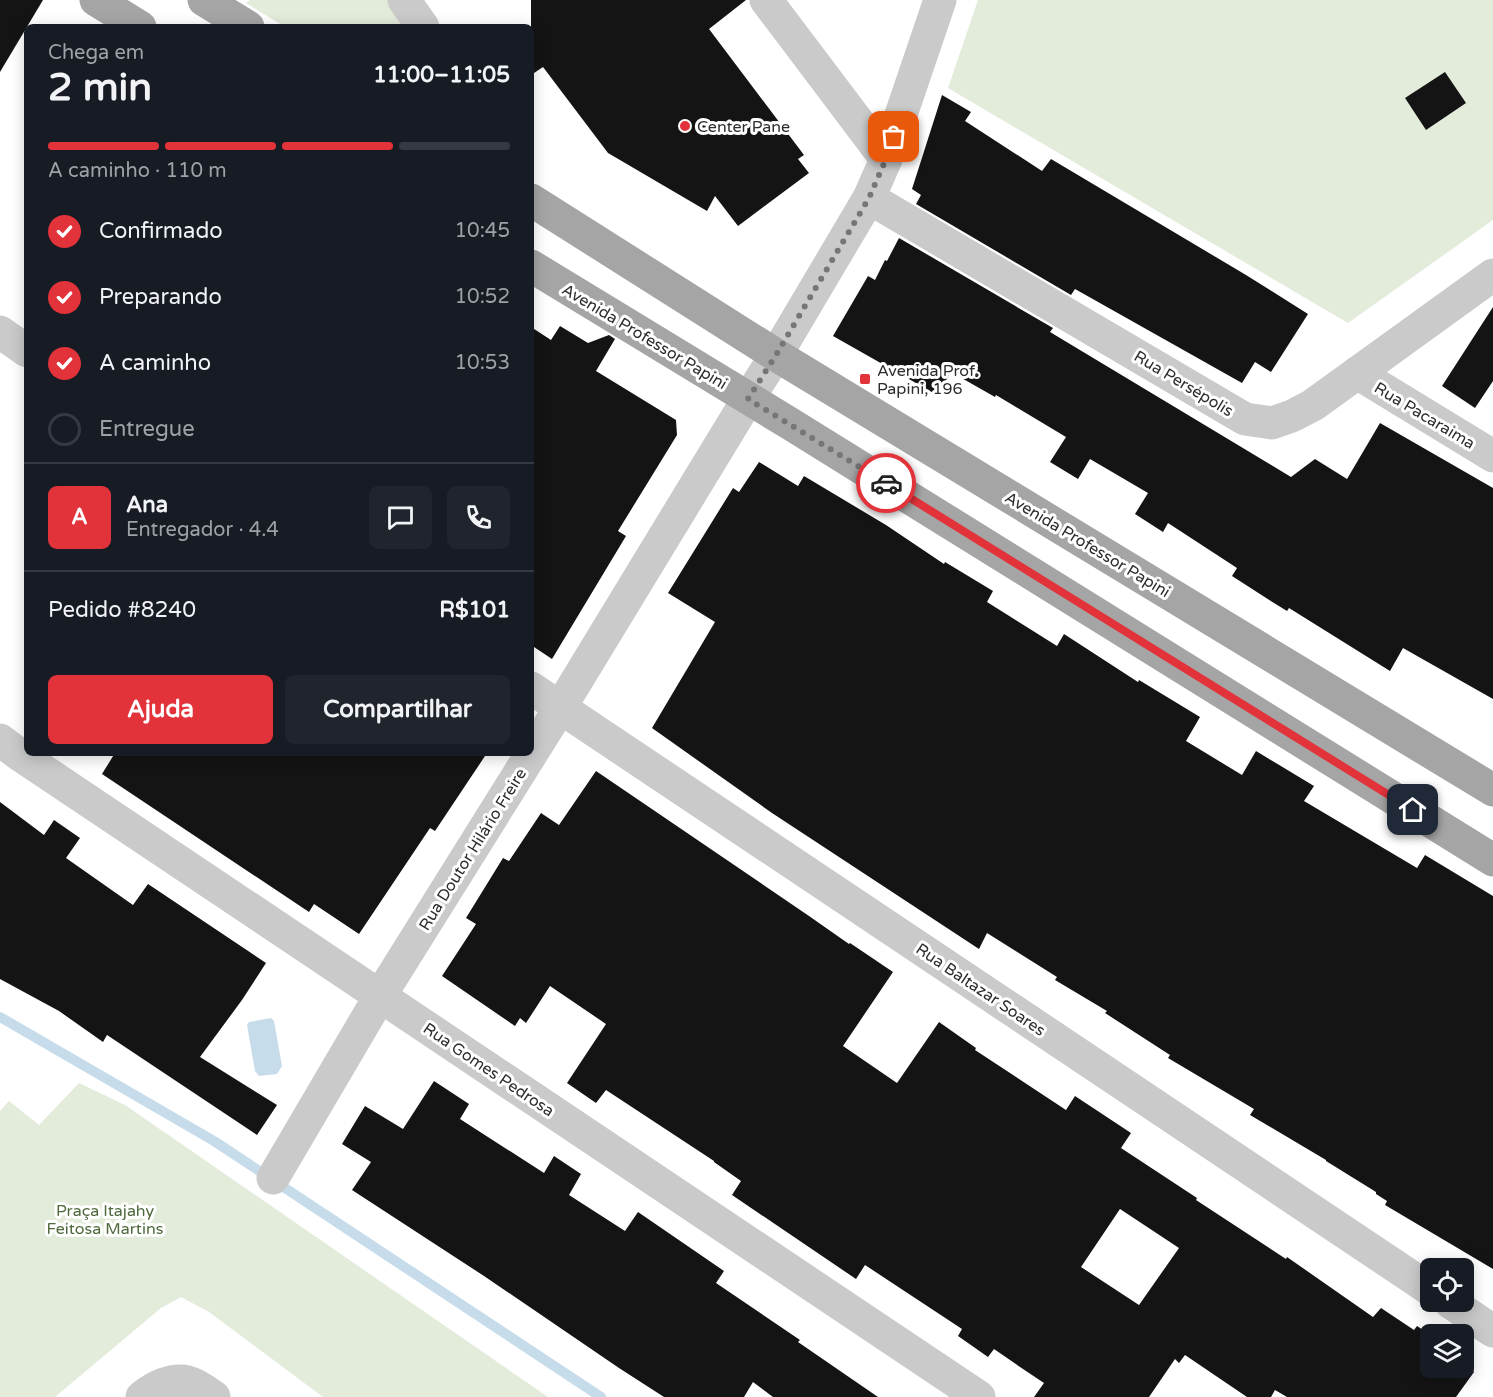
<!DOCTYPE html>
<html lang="pt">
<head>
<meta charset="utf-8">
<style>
  :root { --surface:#171b24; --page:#20242c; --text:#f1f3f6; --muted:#9ea1a6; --line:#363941; --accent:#e2323a }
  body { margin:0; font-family:"Varela Round",sans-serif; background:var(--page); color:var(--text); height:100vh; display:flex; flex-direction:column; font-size:22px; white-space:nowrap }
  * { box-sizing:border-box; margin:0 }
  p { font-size:20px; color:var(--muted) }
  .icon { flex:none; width:33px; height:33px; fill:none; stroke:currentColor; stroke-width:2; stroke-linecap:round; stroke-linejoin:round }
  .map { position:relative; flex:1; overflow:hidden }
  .panel { position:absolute; left:24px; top:24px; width:510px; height:732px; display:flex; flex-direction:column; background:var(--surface); border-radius:9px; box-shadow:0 3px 15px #0003 }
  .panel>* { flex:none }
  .fabs { position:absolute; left:1420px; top:1258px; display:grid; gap:12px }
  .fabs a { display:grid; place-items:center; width:54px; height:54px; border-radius:9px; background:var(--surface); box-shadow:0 3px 15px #0003; font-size:30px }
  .pin { position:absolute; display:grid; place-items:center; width:51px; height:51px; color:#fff; margin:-26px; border-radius:12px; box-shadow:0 3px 9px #0006 }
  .courier { position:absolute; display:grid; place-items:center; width:60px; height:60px; margin:-30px; border:4px solid #e2323a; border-radius:50%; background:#fff; color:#222; box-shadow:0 2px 8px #0007 }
  .overview em { font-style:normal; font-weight:800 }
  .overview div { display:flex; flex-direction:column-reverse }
  .overview { display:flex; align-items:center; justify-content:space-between; height:102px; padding:0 24px }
  h1 { font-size:39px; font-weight:800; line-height:45px }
  .bar { display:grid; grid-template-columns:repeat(4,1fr); gap:9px 6px; align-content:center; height:72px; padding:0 24px }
  .bar i { height:8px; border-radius:4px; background:var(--line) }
  .bar .selected { background:var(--accent) }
  .bar p { grid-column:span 4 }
  .line { display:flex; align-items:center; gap:15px; padding:0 24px; border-top:2px solid var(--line) }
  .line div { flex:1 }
  .round { display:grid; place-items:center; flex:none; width:63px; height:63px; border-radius:9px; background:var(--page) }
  ol { padding:0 24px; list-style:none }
  li { display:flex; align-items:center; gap:18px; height:66px }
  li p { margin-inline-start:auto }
  li .icon { padding:6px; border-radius:50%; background:var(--accent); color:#fff; stroke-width:4 }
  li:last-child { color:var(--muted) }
  li i { width:33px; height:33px; border:3px solid var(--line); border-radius:50% }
  .action { display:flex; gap:12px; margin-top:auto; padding:12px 24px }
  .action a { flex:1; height:69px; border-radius:9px; background:var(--accent); color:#fff; font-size:24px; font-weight:800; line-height:69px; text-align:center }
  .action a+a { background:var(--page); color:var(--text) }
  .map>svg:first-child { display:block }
</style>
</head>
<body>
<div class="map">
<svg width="1493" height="1397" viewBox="0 0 1493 1397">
  <rect width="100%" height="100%" fill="#fff"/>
  <!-- green -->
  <g fill="#e3ebdb">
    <polygon points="250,0 388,0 408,27 285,27 246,3"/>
    <polygon points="978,0 1493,0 1493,220 1348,323 948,88"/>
    <polygon points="79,1083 125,1105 548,1397 323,1397 209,1312 181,1297 161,1308 55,1397 0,1397 0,1111 9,1101 39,1125"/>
  </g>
  <!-- water -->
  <polygon fill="#c7dcea" points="271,1018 274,1021 282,1066 277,1074 259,1076 255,1071 247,1025 249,1022"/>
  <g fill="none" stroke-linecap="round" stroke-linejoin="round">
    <!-- stream -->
    <polyline stroke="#c7dcea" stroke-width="10" points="0,1017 214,1141 601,1397"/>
  </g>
  <!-- building -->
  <g fill="#141414" fill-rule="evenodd">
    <polygon points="0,0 43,0 0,72"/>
    <polygon points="531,0 746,0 709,29 804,155 798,159 809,173 738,226 715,196 707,211 608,153 543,67 531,75"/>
    <polygon points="1445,72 1466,103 1426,130 1405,98"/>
    <polygon points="942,95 971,112 965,121 1042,171 1051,159 1246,275 1308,314 1271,372 1255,362 1242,383 1075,289 1071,295 916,204 921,195 912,189"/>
    <polygon points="899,238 1053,328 1050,332 1291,477 1315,459 1347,479 1380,423 1493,488 1493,699 1403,648 1390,671 1289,608 1287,611 1274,603 1232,576 1237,568 1168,523 1163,532 1135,514 1148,493 1090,459 1078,479 1050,462 1066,437 996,395 995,397 951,372 937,395 833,336 868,276 875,280 885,260 887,261"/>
    <polygon points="1493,307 1493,381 1475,408 1442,386"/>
    <polygon points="560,326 588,343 609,335 615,339 596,371 676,420 677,435 618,531 626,536 552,659 531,645 531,327 551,340"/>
    <polygon points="759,462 798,486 804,476 886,525 944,564 945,562 993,591 987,602 1057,646 1064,634 1138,682 1139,680 1200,717 1186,741 1242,775 1256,751 1314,786 1304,801 1417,868 1425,855 1493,896 1493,1269 1385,1205 1387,1201 1376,1194 1376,1192 1326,1161 1326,1160 1250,1115 1254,1109 1168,1058 1170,1055 1105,1013 1107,1011 1055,980 1057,977 987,933 979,949 772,813 652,728 715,622 668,593 733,488 739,492"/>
    <polygon points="115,753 487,753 435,831 430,828 359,934 314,904 309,912 102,774"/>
    <path d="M596 771 809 916 849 944 850 943 893 972 843 1046 897 1083 939 1022 976 1048 975 1050 1066 1110 1075 1096 1131 1133 1121 1148 1197 1198 1196 1200 1286 1259 1287 1257 1373 1317 1381 1308 1414 1330 1417 1326 1431 1335V1368H1464V1357L1474 1363 1470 1369 1474 1372 1456 1397H1287L1275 1390 1271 1397H1247L1185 1355 1179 1363 1175 1359 1149 1397H1034L1044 1383 1020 1367 994 1349 988 1357 958 1336 962 1329 865 1265 856 1279 732 1195 741 1181 714 1162V1161L606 1090 596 1103 567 1083 606 1024 550 986 526 1023 520 1018 515 1026 442 976 476 924 466 918 503 858 509 861 541 813 559 825ZM1120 1209 1179 1248 1139 1305 1081 1267Z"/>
    <polygon points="0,802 44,835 54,820 80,838 66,858 133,905 148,884 266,963 242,1000 200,1057 277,1105 257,1135 107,1035 103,1042 59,1011 0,979"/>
    <polygon points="434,1081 469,1104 460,1119 544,1173 554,1156 581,1174 569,1195 625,1231 638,1212 724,1271 716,1283 800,1340 798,1342 878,1397 773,1397 753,1382 744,1397 664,1397 619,1368 484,1276 352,1190 371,1162 342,1144 365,1106 403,1129"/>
  </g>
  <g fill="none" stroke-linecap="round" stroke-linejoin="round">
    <!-- street -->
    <g stroke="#cacaca" stroke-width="33">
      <polyline points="404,0 423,27"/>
      <polyline points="766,0 886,159"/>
      <polyline points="869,198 1245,419 1272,423 1292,416 1313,405 1493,275"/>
      <polyline points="0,332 27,351"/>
      <polyline points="1357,373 1493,456"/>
      <polyline points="531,688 1431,1290"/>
      <polyline points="0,740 20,755 979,1397"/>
      <polyline points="273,1178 380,996 560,708 748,399 776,355 869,198 886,159 940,0"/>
      <polyline points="1450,1302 1493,1331"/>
      <path d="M142 1397C154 1387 172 1378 188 1382 197 1384 207 1392 214 1397"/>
    </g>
    <!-- primary -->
    <g stroke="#a5a5a5" stroke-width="33">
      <polyline points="96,0 140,27"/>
      <polyline points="204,0 248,27"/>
      <polyline points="531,200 776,355 1493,790"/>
      <polyline points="531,266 789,423 1493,860"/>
    </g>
  </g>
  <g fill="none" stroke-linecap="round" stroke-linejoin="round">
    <!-- done -->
    <polyline stroke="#767676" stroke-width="6" stroke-dasharray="0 10.8" points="886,483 748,399 776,355 869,198 886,159 894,137"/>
    <!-- route -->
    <polyline stroke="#e2323a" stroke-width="8" points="886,483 1413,810"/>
  </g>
  <!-- markers -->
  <g fill="#e2323a" stroke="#fff" stroke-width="2">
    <circle cx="685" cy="126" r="6"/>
    <rect x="859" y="373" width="12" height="12" rx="3"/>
  </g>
  <g text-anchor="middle" stroke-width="6" stroke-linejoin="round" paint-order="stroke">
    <!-- poi labels -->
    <g font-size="16" fill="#2d2d2d" stroke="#fff" text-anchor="start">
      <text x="697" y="132">Center Pane</text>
      <text x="877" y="376">Avenida Prof.<tspan x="877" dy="18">Papini, 196</tspan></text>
    </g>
    <!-- street labels -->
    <g font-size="16" fill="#2d2d2d" stroke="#fff">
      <text transform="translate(645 336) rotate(31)" y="6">Avenida Professor Papini</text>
      <text transform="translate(1184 383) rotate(31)" y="6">Rua Persépolis</text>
      <text transform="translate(1425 415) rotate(31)" y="6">Rua Pacaraima</text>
      <text transform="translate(1088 544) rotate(31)" y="6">Avenida Professor Papini</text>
      <text transform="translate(472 849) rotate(-58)" y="6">Rua Doutor Hilário Freire</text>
      <text transform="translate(981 989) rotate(34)" y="6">Rua Baltazar Soares</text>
      <text transform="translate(489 1069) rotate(34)" y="6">Rua Gomes Pedrosa</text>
    </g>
    <!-- park labels -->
    <g font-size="16" fill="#4f683c" stroke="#fff">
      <text x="105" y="1216">Praça Itajahy<tspan x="105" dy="18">Feitosa Martins</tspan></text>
    </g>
  </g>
</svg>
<div class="fabs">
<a><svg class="icon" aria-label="locate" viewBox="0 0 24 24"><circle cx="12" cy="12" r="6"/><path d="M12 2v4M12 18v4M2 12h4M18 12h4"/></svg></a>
<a><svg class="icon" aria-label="layers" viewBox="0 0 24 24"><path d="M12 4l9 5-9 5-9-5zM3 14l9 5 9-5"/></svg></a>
</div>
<div class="pin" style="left:894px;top:137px;background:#ea580c"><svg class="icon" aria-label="bag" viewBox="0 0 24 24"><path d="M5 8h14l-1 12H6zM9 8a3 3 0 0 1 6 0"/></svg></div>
<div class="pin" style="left:1413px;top:810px;background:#1f2937"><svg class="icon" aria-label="home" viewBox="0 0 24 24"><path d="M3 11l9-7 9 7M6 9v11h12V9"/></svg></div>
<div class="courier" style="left:886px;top:483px"><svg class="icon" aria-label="car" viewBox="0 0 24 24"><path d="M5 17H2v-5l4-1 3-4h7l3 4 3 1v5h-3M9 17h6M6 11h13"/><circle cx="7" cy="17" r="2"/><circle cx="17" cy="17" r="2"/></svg></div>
<section class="panel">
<div class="overview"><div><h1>2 min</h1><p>Chega em</p></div><em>11:00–11:05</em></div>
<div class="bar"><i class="selected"></i><i class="selected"></i><i class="selected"></i><i></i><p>A caminho · 110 m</p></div>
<ol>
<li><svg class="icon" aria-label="check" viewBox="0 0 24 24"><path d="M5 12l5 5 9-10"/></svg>Confirmado<p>10:45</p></li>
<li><svg class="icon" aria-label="check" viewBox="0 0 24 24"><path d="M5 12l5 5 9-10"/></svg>Preparando<p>10:52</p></li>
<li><svg class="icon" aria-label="check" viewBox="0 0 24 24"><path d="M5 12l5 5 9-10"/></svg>A caminho<p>10:53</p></li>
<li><i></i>Entregue</li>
</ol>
<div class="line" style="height:108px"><b class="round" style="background:var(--accent);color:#fff">A</b><div><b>Ana</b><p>Entregador · 4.4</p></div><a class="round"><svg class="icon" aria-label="chat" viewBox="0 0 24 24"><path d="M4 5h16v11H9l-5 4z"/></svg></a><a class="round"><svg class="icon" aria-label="phone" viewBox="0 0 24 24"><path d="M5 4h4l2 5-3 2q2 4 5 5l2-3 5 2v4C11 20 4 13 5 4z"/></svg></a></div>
<div class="line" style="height:78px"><div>Pedido #8240</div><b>R$101</b></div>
<div class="action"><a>Ajuda</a><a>Compartilhar</a></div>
</section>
</div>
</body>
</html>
